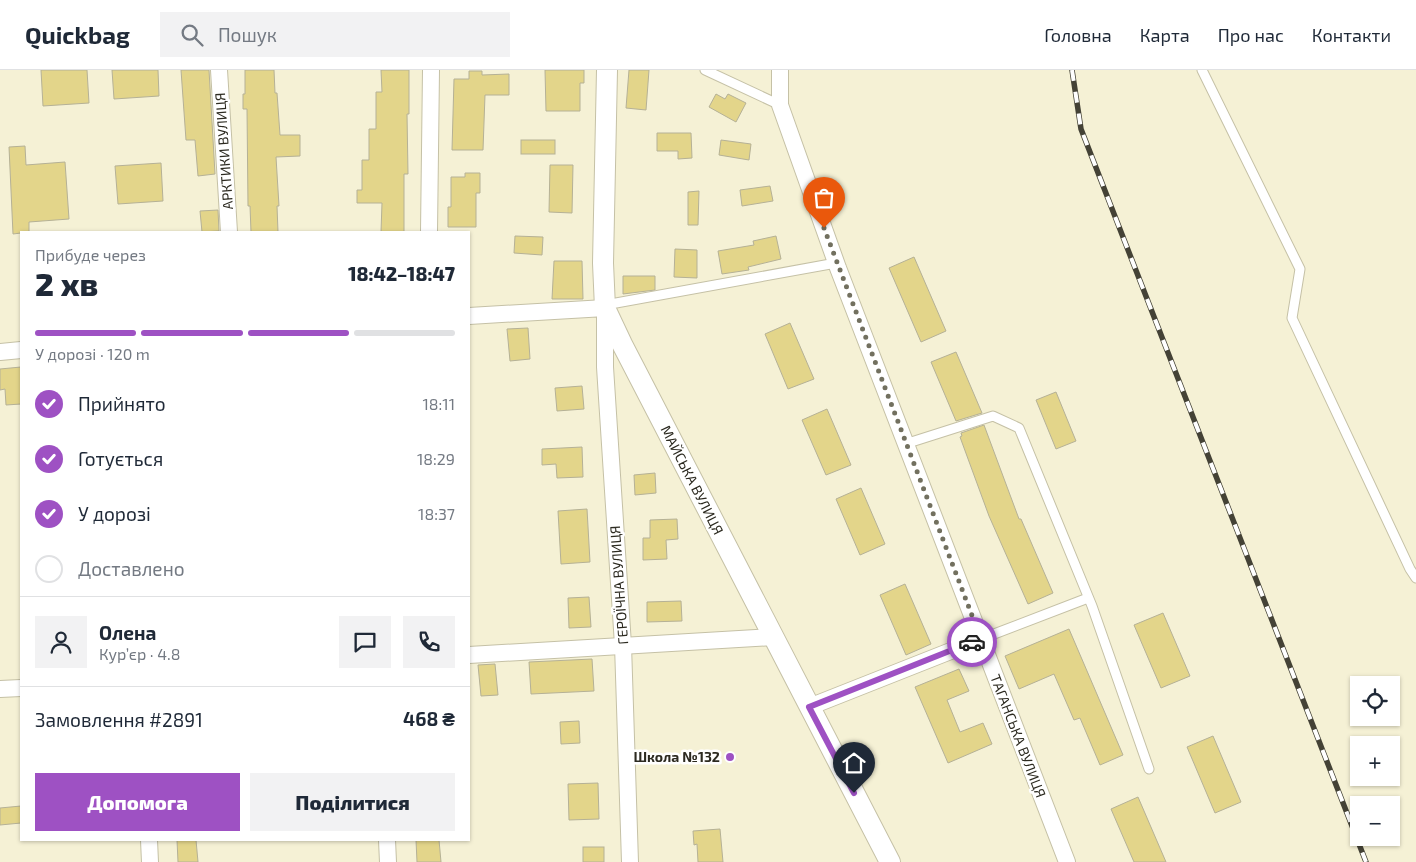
<!DOCTYPE html>
<html lang="uk">
<head>
<meta charset="utf-8">
<style>
  :root { --surface:#fff; --page:#f2f2f3; --text:#1f2937; --muted:#747a83; --line:#e0e1e3; --accent:#9e51c3 }
  body { margin:0; font-family:"Exo 2",sans-serif; background:var(--page); color:var(--text); height:100vh; display:flex; flex-direction:column; font-size:19px; white-space:nowrap }
  * { box-sizing:border-box; margin:0 }
  p { font-size:16px; color:var(--muted) }
  .icon { flex:none; width:28px; height:28px; fill:none; stroke:currentColor; stroke-width:2; stroke-linecap:round; stroke-linejoin:round }
  .map { position:relative; flex:1; overflow:hidden }
  .sheet { position:absolute; left:20px; top:161px; width:450px; height:610px; display:flex; flex-direction:column; background:var(--surface); border-radius:0px; box-shadow:0 1px 4px #0004 }
  .sheet>* { flex:none }
  .tools { position:absolute; left:1350px; top:606px; display:grid; gap:10px }
  .tools a { display:grid; place-items:center; width:50px; height:50px; border-radius:0px; background:var(--surface); box-shadow:0 1px 4px #0004; font-size:25px }
  .pin { position:absolute; display:grid; place-items:center; width:42px; height:42px; color:#fff; margin:-51px -21px; border-radius:50% 50% 50% 0; rotate:-45deg; box-shadow:0 0 5px #0007 }
  .pin .icon { rotate:45deg }
  .courier { position:absolute; display:grid; place-items:center; width:50px; height:50px; margin:-25px; border:4px solid #9e51c3; border-radius:50%; background:#fff; color:#222; box-shadow:0 1px 6px #0007 }
  .headline em { font-style:normal; font-weight:800 }
  .headline div { display:flex; flex-direction:column-reverse }
  .headline { display:flex; align-items:center; justify-content:space-between; height:85px; padding:0 15px }
  h1 { font-size:32px; font-weight:800; line-height:38px }
  .bar { display:grid; grid-template-columns:repeat(4,1fr); gap:8px 5px; align-content:center; height:60px; padding:0 15px }
  .bar i { height:6px; border-radius:4px; background:var(--line) }
  .bar .active { background:var(--accent) }
  .bar p { grid-column:span 4 }
  .line { display:flex; align-items:center; gap:12px; padding:0 15px; border-top:1px solid var(--line) }
  .line div { flex:1 }
  .round { display:grid; place-items:center; flex:none; width:52px; height:52px; border-radius:0px; background:var(--page) }
  ol { padding:0 15px; list-style:none }
  li { display:flex; align-items:center; gap:15px; height:55px }
  li p { margin-inline-start:auto }
  li .icon { padding:5px; border-radius:50%; background:var(--accent); color:#fff; stroke-width:4 }
  li:last-child { color:var(--muted) }
  li i { width:28px; height:28px; border:2px solid var(--line); border-radius:50% }
  .button { display:flex; gap:10px; margin-top:auto; padding:10px 15px }
  .button a { flex:1; height:58px; border-radius:0px; background:var(--accent); color:#fff; font-size:20px; font-weight:800; line-height:58px; text-align:center }
  .button a+a { background:var(--page); color:var(--text) }
  header { display:flex; align-items:center; gap:30px; box-sizing:border-box; height:70px; padding:0 25px; background:var(--surface); border-bottom:1px solid var(--line) }
  header strong { font-size:24px }
  nav { display:flex; gap:28px; margin-inline-start:auto; font-size:18px }
  .search { width:350px; height:45px; background:var(--page); display:flex; align-items:center; gap:12px; box-sizing:border-box; padding:0 18px; border-radius:0px; color:var(--muted); font-size:19px }
  .map>svg:first-child { display:block }
</style>
</head>
<body>
<header>
<strong>Quickbag</strong>
<div class="search"><svg class="icon" aria-label="search" viewBox="0 0 24 24"><circle cx="10" cy="10" r="6"/><path d="M15 15l6 6"/></svg>Пошук</div>
<nav><a>Головна</a><a>Карта</a><a>Про нас</a><a>Контакти</a></nav>
</header>
<div class="map">
<svg width="1416" height="792" viewBox="0 0 1416 792">
  <rect width="100%" height="100%" fill="#f5f1d5"/>
  <!-- building -->
  <g fill="#e3d58a" stroke="#b5b196">
    <polygon points="41,0 87,0 89,33 43,36"/>
    <polygon points="112,0 158,0 159,26 114,29"/>
    <polygon points="181,0 209,0 215,104 198,106 195,70 186,70"/>
    <polygon points="245,0 274,0 275,23 277,23 280,65 300,65 300,86 276,87 279,136 277,136 278,162 251,162 250,136 248,136 247,39 243,39 243,24 245,24"/>
    <polygon points="381,0 409,0 409,44 407,44 408,104 404,104 404,162 381,162 382,133 357,133 357,120 362,120 362,90 369,90 369,59 376,59 376,22 382,22"/>
    <polygon points="545,0 584,0 584,13 580,13 580,41 546,41"/>
    <polygon points="629,0 649,0 646,40 626,38"/>
    <polygon points="469,1 482,1 482,5 509,4 509,25 485,25 483,80 452,80 454,9 469,9"/>
    <polygon points="716,24 725,29 728,24 746,33 736,52 709,37"/>
    <polygon points="657,63 691,63 692,88 678,89 678,81 657,81"/>
    <rect x="521" y="70" width="34" height="14"/>
    <polygon points="721,70 751,74 749,90 719,85"/>
    <polygon points="25,76 26,95 65,92 69,149 29,152 29,162 13,164 9,77"/>
    <polygon points="161,93 163,131 118,134 115,96"/>
    <polygon points="550,95 573,95 572,143 549,142"/>
    <polygon points="465,103 480,103 480,123 476,123 476,157 448,157 448,137 451,137 451,107 465,107"/>
    <polygon points="770,116 773,131 742,136 740,120"/>
    <polygon points="699,121 698,155 688,155 688,122"/>
    <polygon points="218,140 219,161 202,162 200,141"/>
    <polygon points="515,166 543,167 542,185 514,183"/>
    <polygon points="776,166 781,189 748,197 749,200 722,204 718,181 754,175 753,171"/>
    <polygon points="675,179 697,180 697,208 674,207"/>
    <polygon points="914,187 946,261 921,272 889,198"/>
    <polygon points="554,191 582,191 583,229 552,229"/>
    <polygon points="623,206 655,206 655,220 623,224"/>
    <polygon points="790,253 814,309 788,319 765,264"/>
    <polygon points="528,258 530,289 510,291 507,259"/>
    <polygon points="956,282 982,343 956,351 931,292"/>
    <polygon points="21,297 21,334 6,335 5,319 0,320 0,299"/>
    <polygon points="582,316 584,339 557,341 555,318"/>
    <polygon points="1056,322 1076,371 1056,379 1036,330"/>
    <polygon points="827,339 851,395 826,405 802,350"/>
    <polygon points="984,355 1019,449 1021,449 1053,523 1028,534 989,446 960,367 962,366 961,363"/>
    <polygon points="582,377 583,407 557,408 556,394 542,395 542,379"/>
    <polygon points="655,403 656,423 635,425 634,405"/>
    <polygon points="861,418 885,474 860,485 836,429"/>
    <polygon points="587,439 590,492 561,494 558,441"/>
    <polygon points="677,449 678,469 666,470 667,489 643,490 643,468 650,468 650,450"/>
    <polygon points="905,514 931,574 906,585 880,525"/>
    <polygon points="589,527 591,557 569,558 568,528"/>
    <polygon points="681,531 682,551 647,552 647,532"/>
    <polygon points="1163,543 1190,606 1161,618 1134,555"/>
    <polygon points="1069,559 1123,685 1100,695 1080,648 1074,650 1054,604 1019,619 1005,586"/>
    <polygon points="592,589 594,621 531,624 529,592"/>
    <polygon points="495,594 498,625 481,626 478,595"/>
    <polygon points="959,599 969,621 947,630 960,662 983,653 992,674 948,693 915,617"/>
    <polygon points="579,651 580,673 561,674 560,652"/>
    <polygon points="1213,666 1241,732 1215,743 1187,677"/>
    <polygon points="598,713 599,749 569,750 568,714"/>
    <polygon points="1138,727 1166,792 1134,792 1111,739"/>
    <polygon points="21,736 21,753 0,755 0,738"/>
    <polygon points="720,759 723,792 698,792 697,774 694,775 693,761"/>
    <polygon points="177,770 196,770 198,792 178,792"/>
    <polygon points="416,770 439,770 441,792 417,792"/>
    <rect x="583" y="777" width="21" height="15"/>
  </g>
  <g fill="none" stroke-linecap="round" stroke-linejoin="round">
    <defs>
      <g id="service">
        <polyline points="705,0 780,35"/>
        <polyline points="1202,0 1300,199 1292,248 1410,499 1416,508"/>
        <polyline points="605,235 836,193"/>
        <polyline points="905,374 993,346 1019,358 1092,536 1149,699"/>
        <polyline points="981,569 1088,528"/>
      </g>
      <g id="minor">
        <polyline points="219,0 229,162"/>
        <polyline points="780,0 780,35 838,198 1067,792"/>
        <polyline points="429,162 431,0"/>
        <polyline points="469,246 605,238 605,297 623,575 630,792"/>
        <polyline points="0,282 21,280"/>
        <polyline points="469,585 773,567"/>
        <polyline points="0,619 21,618"/>
        <polyline points="809,637 981,569"/>
        <polyline points="149,770 150,792"/>
        <polyline points="387,770 388,792"/>
      </g>
      <polyline id="tertiary" points="607,0 603,193 605,238 622,274 890,792"/>
    </defs>
    <!-- service casing -->
    <use href="#service" stroke="#c5c1a6" stroke-width="11"/>
    <!-- minor casing -->
    <use href="#minor" stroke="#c5c1a6" stroke-width="18"/>
    <!-- tertiary casing -->
    <use href="#tertiary" stroke="#c5c1a6" stroke-width="22"/>
    <!-- service -->
    <use href="#service" stroke="#fff" stroke-width="9"/>
    <!-- minor -->
    <use href="#minor" stroke="#fff" stroke-width="16"/>
    <!-- tertiary -->
    <use href="#tertiary" stroke="#fff" stroke-width="20"/>
    <defs>
      <polyline id="rail" points="1072,0 1081,59 1366,792"/>
    </defs>
    <!-- rail casing -->
    <use href="#rail" stroke="#444236" stroke-width="5.5"/>
    <!-- rail -->
    <use href="#rail" stroke="#fff" stroke-width="4" stroke-dasharray="11" stroke-linecap="butt"/>
  </g>
  <g fill="none" stroke-linecap="round" stroke-linejoin="round">
    <!-- done -->
    <polyline stroke="#72705f" stroke-width="5" stroke-dasharray="0 9" points="824,158 981,569 972,572"/>
    <!-- route -->
    <polyline stroke="#9e51c3" stroke-width="6" points="854,723 809,637 972,572"/>
  </g>
  <!-- markers -->
  <circle fill="#9e51c3" stroke="#fff" stroke-width="2" cx="730" cy="687" r="5"/>
  <g text-anchor="middle" stroke-width="5" stroke-linejoin="round" paint-order="stroke">
    <!-- street labels -->
    <g font-size="14" fill="#2c2a20" stroke="#fff">
      <text transform="translate(224 81) rotate(-94)" y="5">АРКТИКИ ВУЛИЦЯ</text>
      <text transform="translate(692 410) rotate(63)" y="5">МАЙСЬКА ВУЛИЦЯ</text>
      <text transform="translate(619 515) rotate(-94)" y="5">ГЕРОЇЧНА ВУЛИЦЯ</text>
      <text transform="translate(1018 666) rotate(69)" y="5">ТАГАНСЬКА ВУЛИЦЯ</text>
    </g>
    <!-- poi labels -->
    <g font-size="14" font-weight="bold" fill="#2c2a20" stroke="#fff" text-anchor="end">
      <text x="720" y="692">Школа №132</text>
    </g>
  </g>
</svg>
<div class="tools">
<a><svg class="icon" aria-label="locate" viewBox="0 0 24 24"><circle cx="12" cy="12" r="6"/><path d="M12 2v4M12 18v4M2 12h4M18 12h4"/></svg></a>
<a>+</a>
<a>−</a>
</div>
<div class="pin" style="left:824px;top:158px;background:#ea580c"><svg class="icon" aria-label="bag" viewBox="0 0 24 24"><path d="M5 8h14l-1 12H6zM9 8a3 3 0 0 1 6 0"/></svg></div>
<div class="pin" style="left:854px;top:723px;background:#1f2937"><svg class="icon" aria-label="home" viewBox="0 0 24 24"><path d="M3 11l9-7 9 7M6 9v11h12V9"/></svg></div>
<div class="courier" style="left:972px;top:572px"><svg class="icon" aria-label="car" viewBox="0 0 24 24"><path d="M5 17H2v-5l4-1 3-4h7l3 4 3 1v5h-3M9 17h6M6 11h13"/><circle cx="7" cy="17" r="2"/><circle cx="17" cy="17" r="2"/></svg></div>
<section class="sheet">
<div class="headline"><div><h1>2 хв</h1><p>Прибуде через</p></div><em>18:42–18:47</em></div>
<div class="bar"><i class="active"></i><i class="active"></i><i class="active"></i><i></i><p>У дорозі · 120 m</p></div>
<ol>
<li><svg class="icon" aria-label="check" viewBox="0 0 24 24"><path d="M5 12l5 5 9-10"/></svg>Прийнято<p>18:11</p></li>
<li><svg class="icon" aria-label="check" viewBox="0 0 24 24"><path d="M5 12l5 5 9-10"/></svg>Готується<p>18:29</p></li>
<li><svg class="icon" aria-label="check" viewBox="0 0 24 24"><path d="M5 12l5 5 9-10"/></svg>У дорозі<p>18:37</p></li>
<li><i></i>Доставлено</li>
</ol>
<div class="line" style="height:90px"><a class="round"><svg class="icon" aria-label="person" viewBox="0 0 24 24"><circle cx="12" cy="8" r="4"/><path d="M4 21q1-7 8-7t8 7"/></svg></a><div><b>Олена</b><p>Кур’єр · 4.8</p></div><a class="round"><svg class="icon" aria-label="chat" viewBox="0 0 24 24"><path d="M4 5h16v11H9l-5 4z"/></svg></a><a class="round"><svg class="icon" aria-label="phone" viewBox="0 0 24 24"><path d="M5 4h4l2 5-3 2q2 4 5 5l2-3 5 2v4C11 20 4 13 5 4z"/></svg></a></div>
<div class="line" style="height:65px"><div>Замовлення #2891</div><b>468 ₴</b></div>
<div class="button"><a>Допомога</a><a>Поділитися</a></div>
</section>
</div>
</body>
</html>
